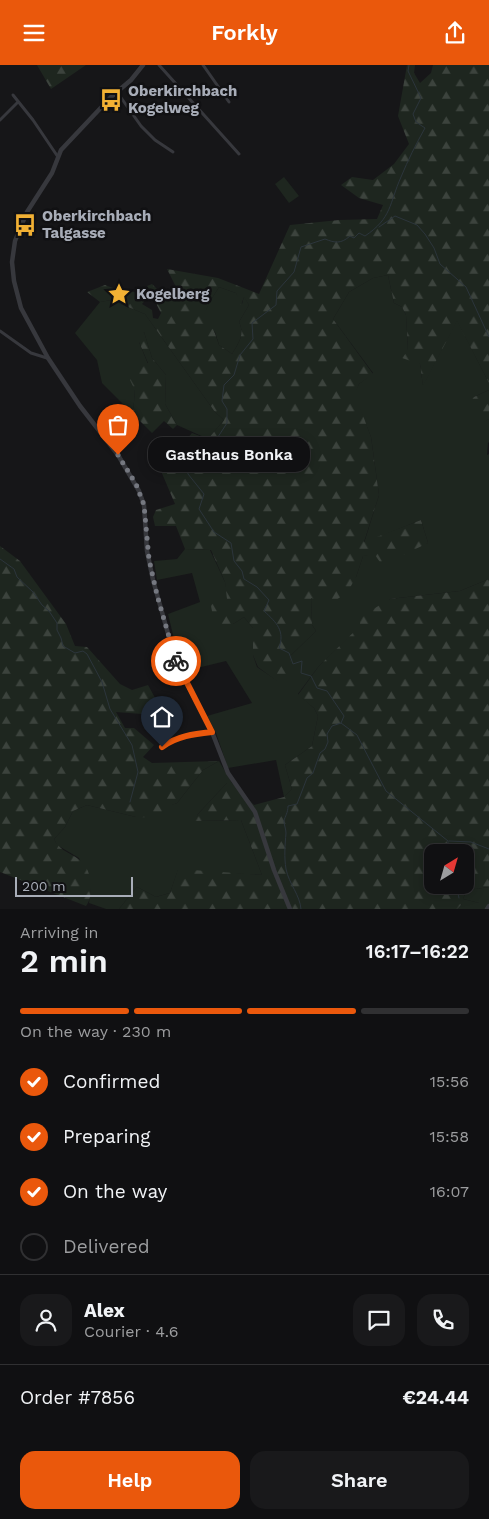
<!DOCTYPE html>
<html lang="en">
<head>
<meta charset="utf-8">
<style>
  :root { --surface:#101012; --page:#19191b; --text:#f1f3f6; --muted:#9c9d9f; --line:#303032; --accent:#ea580c }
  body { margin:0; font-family:"Work Sans",sans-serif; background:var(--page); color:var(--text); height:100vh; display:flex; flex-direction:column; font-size:19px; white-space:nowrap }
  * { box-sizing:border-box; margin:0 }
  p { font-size:16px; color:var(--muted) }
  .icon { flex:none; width:28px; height:28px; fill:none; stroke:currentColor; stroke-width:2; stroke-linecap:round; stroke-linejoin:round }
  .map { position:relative; height:844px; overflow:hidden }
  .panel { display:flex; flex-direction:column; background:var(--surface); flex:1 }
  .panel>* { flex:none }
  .needle { width:32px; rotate:37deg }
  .tools { position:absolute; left:424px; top:779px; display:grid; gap:10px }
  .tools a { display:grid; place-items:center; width:50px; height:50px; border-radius:10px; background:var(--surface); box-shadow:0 2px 12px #0003,0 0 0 1px var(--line); font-size:25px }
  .scale { position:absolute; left:15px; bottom:12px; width:118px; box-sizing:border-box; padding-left:5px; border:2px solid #a8adb8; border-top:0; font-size:14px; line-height:18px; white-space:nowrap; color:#a8adb8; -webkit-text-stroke:4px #111113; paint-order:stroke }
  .pin { position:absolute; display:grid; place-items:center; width:42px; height:42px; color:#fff; margin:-51px -21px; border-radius:50% 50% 50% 0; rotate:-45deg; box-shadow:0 0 5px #0007 }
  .pin .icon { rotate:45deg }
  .courier { position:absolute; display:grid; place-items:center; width:50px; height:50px; margin:-25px; border:4px solid #ea580c; border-radius:50%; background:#fff; color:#222; box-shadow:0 1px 6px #0007 }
  .bubble { position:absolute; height:35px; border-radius:15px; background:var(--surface); box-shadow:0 2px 12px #0003,0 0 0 1px var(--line); font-size:16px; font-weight:600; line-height:35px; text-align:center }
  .head em { font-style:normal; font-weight:600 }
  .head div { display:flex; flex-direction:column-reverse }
  .head { display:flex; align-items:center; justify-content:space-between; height:85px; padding:0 20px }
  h1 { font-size:32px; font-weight:600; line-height:38px }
  .bar { display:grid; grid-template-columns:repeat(4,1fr); gap:8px 5px; align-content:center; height:60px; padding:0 20px }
  .bar i { height:6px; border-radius:4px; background:var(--line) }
  .bar .current { background:var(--accent) }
  .bar p { grid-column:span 4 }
  .line { display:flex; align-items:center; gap:12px; padding:0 20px; border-top:1px solid var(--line) }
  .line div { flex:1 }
  .round { display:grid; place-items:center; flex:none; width:52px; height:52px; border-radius:15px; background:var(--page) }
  ol { padding:0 20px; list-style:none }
  li { display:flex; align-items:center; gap:15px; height:55px }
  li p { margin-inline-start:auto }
  li .icon { padding:5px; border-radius:50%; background:var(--accent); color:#fff; stroke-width:4 }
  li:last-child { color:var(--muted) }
  li i { width:28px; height:28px; border:2px solid var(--line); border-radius:50% }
  .action { display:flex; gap:10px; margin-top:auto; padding:10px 20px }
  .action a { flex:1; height:58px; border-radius:15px; background:var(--accent); color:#fff; font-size:20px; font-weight:600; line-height:58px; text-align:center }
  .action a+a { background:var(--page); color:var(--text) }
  header { display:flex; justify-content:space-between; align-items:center; height:65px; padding:0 20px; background:var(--accent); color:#fff; font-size:22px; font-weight:600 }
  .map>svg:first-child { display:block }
</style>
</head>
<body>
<header><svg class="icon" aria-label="menu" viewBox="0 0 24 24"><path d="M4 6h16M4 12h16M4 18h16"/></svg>Forkly<svg class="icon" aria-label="share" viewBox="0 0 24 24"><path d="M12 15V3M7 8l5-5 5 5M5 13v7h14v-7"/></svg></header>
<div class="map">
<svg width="489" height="844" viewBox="0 0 489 844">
  <defs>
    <pattern id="forest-firs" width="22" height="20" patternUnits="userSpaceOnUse" patternTransform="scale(1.25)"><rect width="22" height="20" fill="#1e261f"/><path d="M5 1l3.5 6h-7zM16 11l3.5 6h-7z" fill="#3c433d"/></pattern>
  </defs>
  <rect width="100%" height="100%" fill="#161618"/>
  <!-- green -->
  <g fill="#1e261f">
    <polygon points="284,112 299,131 289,138 275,119"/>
    <polygon points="388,210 394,238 402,242 406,250 408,285 420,299 423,320 457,255 489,318 489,325 474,332 481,358 489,354 489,377 488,378 487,390 489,389 489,514 460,526 390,534 319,601 298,629 314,643 318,651 312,681 285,700 292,724 284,732 276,695 228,703 216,668 207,651 252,638 226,596 185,606 179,591 192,586 190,575 175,578 168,549 200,537 192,508 157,515 154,496 177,494 185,484 210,485 225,517 233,559 244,552 253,563 253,590 257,602 281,618 289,592 316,566 312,560 311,533 356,512 363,491 428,478 421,455 364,478 379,430 371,372 354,329 359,319 373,308 333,254 349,227 373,213"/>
    <path d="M219 222 236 228 242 239 244 231 249 240 239 257C245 269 239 278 232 289L219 280 215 267 201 255 209 238Z"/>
    <polygon points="111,235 145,249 215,347 224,355 208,374 177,360 165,339 166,310 152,293 144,267 139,277 148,299 135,325 133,349 102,318 97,295 75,268 100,237"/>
    <polygon points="219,696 232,718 227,718 198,749 195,756 241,755 262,810 178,805 170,828 156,832 137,822 119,844 106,844 89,838 91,823 79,793 57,780 54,774 65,762 73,746 87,740 136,752 177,738 203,705"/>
    <polygon points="489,822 489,844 457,844 462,839 479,838 463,834 465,829 475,824"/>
  </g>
  <!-- forest -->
  <g fill="url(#forest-firs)" fill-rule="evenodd">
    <polygon points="37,0 86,0 51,24"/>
    <path d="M407 0H415L414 8 420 18 431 8 433 0H489V318L457 256 423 321 420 299 402 293 408 285 406 250 402 242 394 238 388 210 373 213 349 227 333 254 373 309 359 319 355 329 371 372 379 430 364 477 421 455 428 478 382 500 375 490 363 491 356 512 347 528 328 540 311 533 312 560 316 566 289 592 294 604 281 619 258 602 253 590V563L244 552 233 559 215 561 210 536 227 534 225 517 211 485 185 484 176 461H155L153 452 156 445 175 439 161 406 192 368 208 374 224 355 215 347 145 249 111 235 100 237 87 227 105 220 113 223V228L118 229 123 224 141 229 146 234 142 239 152 245 153 253 158 254 161 248 147 221 152 219 168 235 178 226 167 204 218 213 259 229 290 160 339 155 377 154 383 140 359 133 341 120 352 112 373 115 394 99 409 79 398 51ZM219 222 236 228 241 240 244 232 249 240 239 257C245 269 239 278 232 289L219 280 212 260 202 255 209 238Z"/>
    <polygon points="144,267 152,293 166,310 165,339 177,360 173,364 164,356 152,368 133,349 135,325 130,315 140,300 148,298 139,277 135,279 132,275"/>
    <polygon points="489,325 489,354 481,359 467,341 474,332"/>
    <path d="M0 481 20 496 66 559 75 581 87 582 120 619 132 625 148 620 160 642 150 659 142 649 116 647 125 663H134L154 680 143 692 152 698 219 696 203 705 177 738 172 740 164 753 136 752 87 740 73 746 65 762 54 774C63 794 90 786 91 822 91 828 90 836 86 841L0 807Z"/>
    <path d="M489 514V822L475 824 465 828 463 834 479 838 481 841 478 843 462 839 457 844H119L137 822 156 832 170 828 178 804 262 810 241 755 194 756 198 749 227 718H232L254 740 284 732 292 724 285 700 312 681 318 651 314 643 298 630 319 601 360 561V552L390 534 460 526ZM432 788H465V820H432Z"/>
  </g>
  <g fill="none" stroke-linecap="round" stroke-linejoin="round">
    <!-- stream -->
    <g stroke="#2c353c" stroke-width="1">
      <path d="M409 0 408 6 421 33 413 49 416 57 425 63C416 79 408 95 401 112 389 139 392 153 365 171L359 168 354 173 350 171C341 179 335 178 325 174L301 182 294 207 277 226 276 240 252 258 253 274 240 290 234 310 224 320 222 336 227 344V358L216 375 204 378 201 385 202 396 186 398 188 409 204 429 199 444 214 467 231 478 234 496 242 506 244 514 257 522 269 535 264 546C277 558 285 566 279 583L289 588 293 599 302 596 301 608 311 611 317 623 327 626 344 651 341 658 357 670 386 726 448 776V788"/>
      <polyline points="379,162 395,151 417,160 425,169 434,183 440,199 466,222 489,272"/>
      <polyline points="0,494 14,504 17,512 33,527 42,540 49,546 57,558 57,565 61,573 63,581 75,588 83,586 87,589 102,617 110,644 132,680 138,707 130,737"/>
      <polyline points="449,776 471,777 489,784"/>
      <polyline points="456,820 459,833"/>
      <path d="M301 844C300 830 289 819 286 804 284 792 285 780 286 768 286 764 284 760 284 756 285 751 288 748 288 741L297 739 307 713 313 708 320 688 325 684 328 677 327 669 332 661 341 658"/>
    </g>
    <!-- minor -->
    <g stroke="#37383d" stroke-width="3">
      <polyline points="159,0 239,89"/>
      <polyline points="203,0 229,37"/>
      <polyline points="117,27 141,61 155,75 173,87"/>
      <polyline points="13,30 33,55 58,92"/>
      <polyline points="0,55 18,37"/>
      <polyline points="0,266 31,288 47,293"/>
      <path d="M162 682C177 671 193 669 212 667"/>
    </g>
    <!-- tertiary -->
    <g stroke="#37383d" stroke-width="4.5">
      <polyline points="143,0 131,15 111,32 61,85 52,108 27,147 15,176 12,197 14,216 21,243 48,293 80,341 118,390 139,426 144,440 147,486 153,515 174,590 182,609 212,667 228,708 255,747 274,805 290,844"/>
      <polyline points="487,844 489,841"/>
    </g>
  </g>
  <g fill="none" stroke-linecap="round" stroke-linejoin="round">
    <!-- done -->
    <polyline stroke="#757880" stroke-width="5" stroke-dasharray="0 9" points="118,390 136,419 144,440 149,494 157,530 176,596"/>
    <!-- route -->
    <path stroke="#ea580c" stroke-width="6" d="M162 682C177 671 194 669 212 667L176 596"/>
  </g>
  <!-- icons -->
  <defs>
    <symbol id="bus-bare" viewBox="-9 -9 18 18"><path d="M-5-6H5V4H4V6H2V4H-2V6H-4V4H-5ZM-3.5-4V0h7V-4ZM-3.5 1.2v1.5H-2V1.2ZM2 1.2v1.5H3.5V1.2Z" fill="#f2b134" stroke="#111113" stroke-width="2.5" paint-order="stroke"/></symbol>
    <symbol id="sight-bare" viewBox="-9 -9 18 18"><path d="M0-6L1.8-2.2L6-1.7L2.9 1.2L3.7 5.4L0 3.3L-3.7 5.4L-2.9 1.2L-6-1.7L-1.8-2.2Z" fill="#f2b134" stroke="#111113" stroke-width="2.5" paint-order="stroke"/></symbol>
  </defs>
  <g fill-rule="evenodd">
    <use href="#bus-bare" x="95" y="19" width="32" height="32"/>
    <use href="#bus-bare" x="9" y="144" width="32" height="32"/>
    <use href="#sight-bare" x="103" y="213" width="32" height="32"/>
  </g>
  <g text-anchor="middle" stroke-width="5" stroke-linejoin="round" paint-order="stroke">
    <!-- poi labels -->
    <g font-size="15" font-weight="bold" fill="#a8adb8" stroke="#111113" text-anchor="start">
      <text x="128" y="31">Oberkirchbach<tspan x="128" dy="17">Kogelweg</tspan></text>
      <text x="42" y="156">Oberkirchbach<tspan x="42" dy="17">Talgasse</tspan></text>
      <text x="136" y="234">Kogelberg</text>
    </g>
  </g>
</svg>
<div class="tools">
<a><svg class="needle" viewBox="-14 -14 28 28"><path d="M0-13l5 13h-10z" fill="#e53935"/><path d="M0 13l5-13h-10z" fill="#9c9d9f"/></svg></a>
</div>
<div class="scale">200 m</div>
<div class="pin" style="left:118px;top:390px;background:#ea580c"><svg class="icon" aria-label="bag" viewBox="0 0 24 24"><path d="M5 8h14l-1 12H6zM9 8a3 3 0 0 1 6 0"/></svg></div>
<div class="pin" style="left:162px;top:682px;background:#1f2937"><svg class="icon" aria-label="home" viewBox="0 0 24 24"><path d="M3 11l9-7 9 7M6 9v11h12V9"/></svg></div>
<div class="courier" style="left:176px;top:596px"><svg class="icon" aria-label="bike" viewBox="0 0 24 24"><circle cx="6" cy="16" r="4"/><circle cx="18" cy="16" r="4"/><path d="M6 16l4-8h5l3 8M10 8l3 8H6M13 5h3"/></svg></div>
<div class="bubble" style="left:148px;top:372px;width:162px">Gasthaus Bonka</div>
</div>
<section class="panel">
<div class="head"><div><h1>2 min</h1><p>Arriving in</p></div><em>16:17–16:22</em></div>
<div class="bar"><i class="current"></i><i class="current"></i><i class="current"></i><i></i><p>On the way · 230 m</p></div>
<ol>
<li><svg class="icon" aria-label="check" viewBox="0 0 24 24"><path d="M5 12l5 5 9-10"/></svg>Confirmed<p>15:56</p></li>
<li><svg class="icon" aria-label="check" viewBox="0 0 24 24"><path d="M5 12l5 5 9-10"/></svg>Preparing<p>15:58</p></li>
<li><svg class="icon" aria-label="check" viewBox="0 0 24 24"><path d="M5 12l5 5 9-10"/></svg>On the way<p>16:07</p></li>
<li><i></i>Delivered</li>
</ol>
<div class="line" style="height:90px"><a class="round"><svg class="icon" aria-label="person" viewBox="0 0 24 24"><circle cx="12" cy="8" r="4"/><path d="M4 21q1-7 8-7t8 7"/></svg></a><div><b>Alex</b><p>Courier · 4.6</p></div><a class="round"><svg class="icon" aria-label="chat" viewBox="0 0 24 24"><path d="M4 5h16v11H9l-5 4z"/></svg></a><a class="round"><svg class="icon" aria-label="phone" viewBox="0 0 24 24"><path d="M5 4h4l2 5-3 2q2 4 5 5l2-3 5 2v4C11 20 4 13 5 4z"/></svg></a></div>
<div class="line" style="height:65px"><div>Order #7856</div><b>€24.44</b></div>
<div class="action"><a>Help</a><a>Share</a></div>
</section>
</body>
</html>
